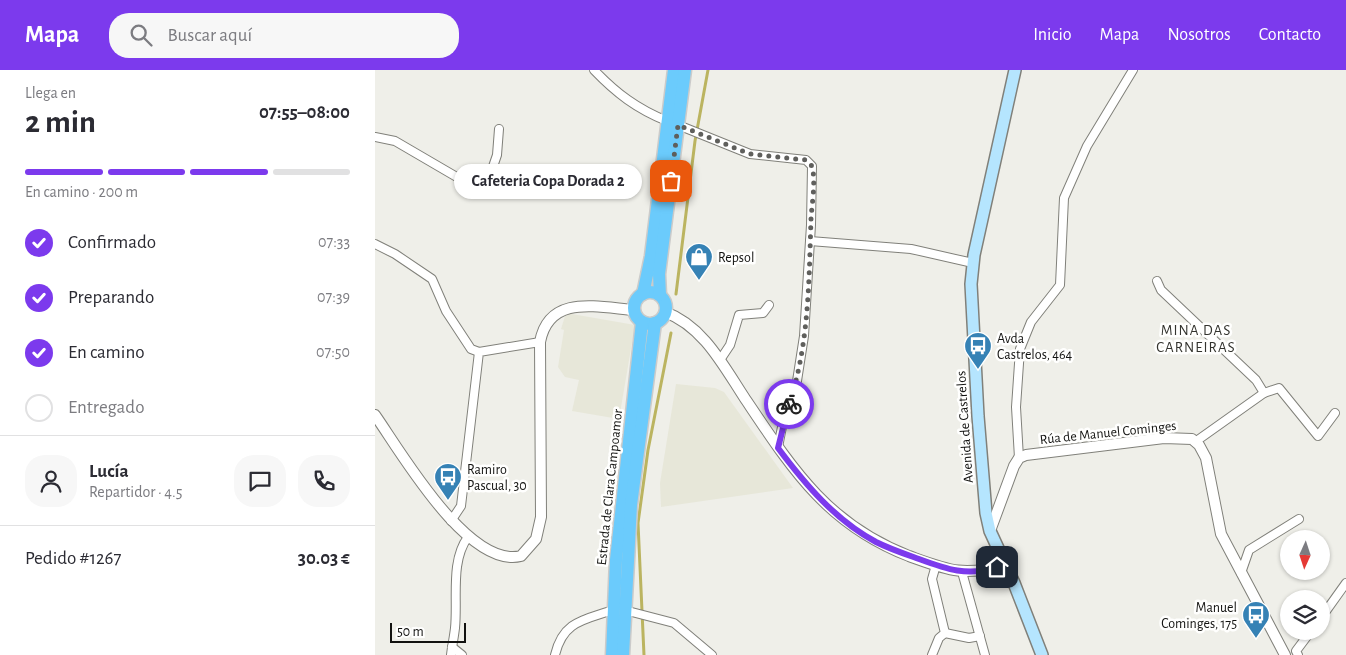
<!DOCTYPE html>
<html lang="es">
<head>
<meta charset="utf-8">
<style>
  :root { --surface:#fff; --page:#f7f7f7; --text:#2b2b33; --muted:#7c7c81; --line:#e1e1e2; --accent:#7c3aed }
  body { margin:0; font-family:"Alegreya Sans",sans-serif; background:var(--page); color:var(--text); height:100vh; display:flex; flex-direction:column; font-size:19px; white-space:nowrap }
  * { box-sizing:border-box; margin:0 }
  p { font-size:16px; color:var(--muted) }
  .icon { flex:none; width:28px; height:28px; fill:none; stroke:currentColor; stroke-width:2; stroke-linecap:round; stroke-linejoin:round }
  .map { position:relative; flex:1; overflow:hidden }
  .side { display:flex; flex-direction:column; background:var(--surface); width:375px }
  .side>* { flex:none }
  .needle { width:32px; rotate:183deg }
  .buttons { position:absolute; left:905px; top:460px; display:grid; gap:10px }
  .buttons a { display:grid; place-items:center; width:50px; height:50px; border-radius:50%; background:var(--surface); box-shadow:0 1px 4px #0004; font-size:25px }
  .scale { position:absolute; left:15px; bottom:12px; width:76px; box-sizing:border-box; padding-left:5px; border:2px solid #121210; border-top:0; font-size:14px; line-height:18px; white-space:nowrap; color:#121210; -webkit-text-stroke:4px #fffffe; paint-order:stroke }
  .pin { position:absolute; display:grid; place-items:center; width:42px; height:42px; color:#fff; margin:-21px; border-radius:10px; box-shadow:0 2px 8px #0006 }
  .courier { position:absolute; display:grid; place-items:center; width:50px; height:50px; margin:-25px; border:4px solid #7c3aed; border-radius:50%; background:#fff; color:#222; box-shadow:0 1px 6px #0007 }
  .bubble { position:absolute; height:35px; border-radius:18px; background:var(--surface); box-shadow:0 1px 4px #0004; font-size:16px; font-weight:700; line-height:35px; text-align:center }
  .headline em { font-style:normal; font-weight:700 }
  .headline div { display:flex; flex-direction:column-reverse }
  .headline { display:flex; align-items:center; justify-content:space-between; height:85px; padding:0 25px }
  h1 { font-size:32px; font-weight:700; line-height:38px }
  .bar { display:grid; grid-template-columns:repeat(4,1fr); gap:8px 5px; align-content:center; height:60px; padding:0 25px }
  .bar i { height:6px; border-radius:4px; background:var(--line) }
  .bar .on { background:var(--accent) }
  .bar p { grid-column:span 4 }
  .line { display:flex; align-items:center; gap:12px; padding:0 25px; border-top:1px solid var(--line) }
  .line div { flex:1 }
  .round { display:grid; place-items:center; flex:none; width:52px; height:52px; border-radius:20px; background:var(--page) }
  ol { padding:0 25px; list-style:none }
  li { display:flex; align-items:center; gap:15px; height:55px }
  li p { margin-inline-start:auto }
  li .icon { padding:5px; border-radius:50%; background:var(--accent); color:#fff; stroke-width:4 }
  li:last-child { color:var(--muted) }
  li i { width:28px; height:28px; border:2px solid var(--line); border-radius:50% }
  header { display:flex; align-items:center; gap:30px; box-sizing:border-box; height:70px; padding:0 25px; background:var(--accent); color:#fff }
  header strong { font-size:24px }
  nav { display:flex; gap:28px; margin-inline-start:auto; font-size:18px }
  .search { width:350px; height:45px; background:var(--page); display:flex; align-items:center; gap:12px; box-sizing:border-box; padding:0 18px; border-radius:20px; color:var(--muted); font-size:19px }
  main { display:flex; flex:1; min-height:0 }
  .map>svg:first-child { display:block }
</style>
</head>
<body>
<header>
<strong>Mapa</strong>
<div class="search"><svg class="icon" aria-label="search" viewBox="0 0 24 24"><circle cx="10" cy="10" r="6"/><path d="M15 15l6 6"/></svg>Buscar aquí</div>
<nav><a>Inicio</a><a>Mapa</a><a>Nosotros</a><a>Contacto</a></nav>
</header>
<main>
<section class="side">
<div class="headline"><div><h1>2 min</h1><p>Llega en</p></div><em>07:55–08:00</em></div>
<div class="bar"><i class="on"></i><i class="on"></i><i class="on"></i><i></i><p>En camino · 200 m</p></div>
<ol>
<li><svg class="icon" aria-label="check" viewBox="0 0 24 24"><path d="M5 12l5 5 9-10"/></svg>Confirmado<p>07:33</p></li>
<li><svg class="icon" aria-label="check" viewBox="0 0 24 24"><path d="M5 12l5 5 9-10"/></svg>Preparando<p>07:39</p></li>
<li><svg class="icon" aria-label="check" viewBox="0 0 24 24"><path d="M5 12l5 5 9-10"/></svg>En camino<p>07:50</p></li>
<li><i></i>Entregado</li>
</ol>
<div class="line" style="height:90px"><a class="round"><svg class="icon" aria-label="person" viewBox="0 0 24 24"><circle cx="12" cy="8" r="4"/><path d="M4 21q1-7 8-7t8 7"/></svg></a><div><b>Lucía</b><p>Repartidor · 4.5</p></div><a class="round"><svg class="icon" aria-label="chat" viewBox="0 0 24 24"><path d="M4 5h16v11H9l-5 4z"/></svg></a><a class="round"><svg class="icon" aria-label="phone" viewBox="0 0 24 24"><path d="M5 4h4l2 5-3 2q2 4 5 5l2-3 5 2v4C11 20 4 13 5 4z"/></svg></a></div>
<div class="line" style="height:65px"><div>Pedido #1267</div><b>30.03 €</b></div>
</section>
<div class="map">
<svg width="971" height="585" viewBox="0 0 971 585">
  <rect width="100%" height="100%" fill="#efefe9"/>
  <!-- built -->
  <g fill="#e7e7d9">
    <polygon points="191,243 260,255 244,349 197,341 204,310 190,307 183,297 189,260 186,259"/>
    <polygon points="301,314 340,318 349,322 418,418 286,437 285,413"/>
  </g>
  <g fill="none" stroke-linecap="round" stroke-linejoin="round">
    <!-- stream -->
    <g stroke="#bbb460" stroke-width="3">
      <polyline points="301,224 320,71 333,0"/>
      <polyline points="269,585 263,453 273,380 296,263"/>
    </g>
    <defs>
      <g id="minor">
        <path d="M219 0C241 23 262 39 292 51"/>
        <polyline points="303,55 375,84 431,90 437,96 436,155 429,266 422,311 407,357 403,377"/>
        <polyline points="0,67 20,71 92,113 112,114 122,85 124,59"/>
        <polyline points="435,171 536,179 598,193"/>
        <polyline points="0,174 20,184 57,209 71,241 96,279 104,282"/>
        <polyline points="782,211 786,220 881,310 889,323"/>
        <polyline points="345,290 355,275 364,245 388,243 394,235"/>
        <polyline points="820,372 889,323 904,318 943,366 960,343"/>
        <polyline points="644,388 641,337 645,279 656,252 685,215 689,128 712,76 758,0"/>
        <polyline points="76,451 86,436 104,282 165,272"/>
        <polyline points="587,502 610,585"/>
        <polyline points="866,503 874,480 924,449"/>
        <polyline points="249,540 299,553 337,585"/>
        <polyline points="946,548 971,513"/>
        <polyline points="570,563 594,568 605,566"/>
        <polyline points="77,577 87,585"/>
        <path d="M76 585C77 576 79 567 80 558 83 529 75 491 93 467"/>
        <path d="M180 585C188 551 209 550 238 540"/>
        <polyline points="557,585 564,568 570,563 557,509 561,495"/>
        <polyline points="923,585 921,581 936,561"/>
      </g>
      <g id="tertiary">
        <path d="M290 242C328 256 348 295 369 327 416 397 451 454 534 486 573 500 588 507 629 495"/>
        <path d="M0 345C26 382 93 499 146 486L161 469 166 447 165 272C174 224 222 237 259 240"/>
        <polyline points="615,461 639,396 644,388 651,385 789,368 817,369 824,375 831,388 846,464 910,585"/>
      </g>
      <polyline id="secondary" points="640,0 599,185 596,214 603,346 611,443 615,461 639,513 667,585"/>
      <g id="primary">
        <circle cx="275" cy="238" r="16"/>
        <polyline points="268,224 276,186 299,0"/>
        <polyline points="285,225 284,204 310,0"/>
        <polyline points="237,585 241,490 267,252"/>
        <polyline points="248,585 256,435 280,253"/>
      </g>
    </defs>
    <!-- minor casing -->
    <use href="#minor" stroke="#80807a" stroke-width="10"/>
    <!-- tertiary casing -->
    <use href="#tertiary" stroke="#80807a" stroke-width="12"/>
    <!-- secondary casing -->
    <use href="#secondary" stroke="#80807a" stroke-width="14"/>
    <!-- primary casing -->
    <use href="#primary" stroke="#cbcbca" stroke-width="15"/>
    <!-- minor -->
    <use href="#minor" stroke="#fff" stroke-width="8"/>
    <!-- tertiary -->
    <use href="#tertiary" stroke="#fff" stroke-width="10"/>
    <!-- secondary -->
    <use href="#secondary" stroke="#b5e5fe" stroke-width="11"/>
    <!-- primary -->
    <use href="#primary" stroke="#6bcbfc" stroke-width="12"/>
  </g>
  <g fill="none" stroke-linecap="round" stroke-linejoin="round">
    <!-- done -->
    <path stroke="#5f5f5c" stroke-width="5" stroke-dasharray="0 9" d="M296 111 303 55 375 84 431 90 437 96C441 112 437 132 436 149 434 210 434 276 414 334"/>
    <!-- route -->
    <path stroke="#7c3aed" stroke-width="6" d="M414 334 403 378C430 414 460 450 501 472 515 479 530 484 544 489 571 499 593 507 622 497"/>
  </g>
  <!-- icons -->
  <defs>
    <symbol id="shop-pin" viewBox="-11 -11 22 30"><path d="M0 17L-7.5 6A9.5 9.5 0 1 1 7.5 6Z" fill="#3682b5" stroke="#fffffe"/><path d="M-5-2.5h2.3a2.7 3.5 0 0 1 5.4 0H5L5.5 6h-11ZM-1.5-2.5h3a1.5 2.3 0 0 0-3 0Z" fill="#fff"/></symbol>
    <symbol id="bus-pin" viewBox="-11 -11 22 30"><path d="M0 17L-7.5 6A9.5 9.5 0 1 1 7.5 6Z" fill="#3682b5" stroke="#fffffe"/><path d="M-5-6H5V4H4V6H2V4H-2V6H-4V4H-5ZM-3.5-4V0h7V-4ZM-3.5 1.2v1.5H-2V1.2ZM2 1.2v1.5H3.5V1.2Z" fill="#fff"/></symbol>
  </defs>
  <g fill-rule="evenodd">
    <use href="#shop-pin" x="308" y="171" width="32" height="43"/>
    <use href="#bus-pin" x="587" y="260" width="32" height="43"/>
    <use href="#bus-pin" x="57" y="391" width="32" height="43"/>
    <use href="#bus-pin" x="865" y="529" width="32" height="43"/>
  </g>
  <g text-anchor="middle" stroke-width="5" stroke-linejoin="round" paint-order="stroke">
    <!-- poi labels -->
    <g font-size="14" fill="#121210" stroke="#fffffe" text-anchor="start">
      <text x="343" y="192">Repsol</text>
      <text x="622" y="273">Avda<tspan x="622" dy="16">Castrelos, 464</tspan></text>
      <text x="92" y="404">Ramiro<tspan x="92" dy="16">Pascual, 30</tspan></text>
      <text x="862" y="542" text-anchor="end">Manuel<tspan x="862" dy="16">Cominges, 175</tspan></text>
    </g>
    <!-- street labels -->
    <g font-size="14" fill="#121210" stroke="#fffffe">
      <text transform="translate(589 357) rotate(-94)" y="5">Avenida de Castrelos</text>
      <text transform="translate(733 362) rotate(-6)" y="5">Rúa de Manuel Cominges</text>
      <text transform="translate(234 417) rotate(-84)" y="5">Estrada de Clara Campoamor</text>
    </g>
    <!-- neighbourhood labels -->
    <g font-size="15" letter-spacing="1" fill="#33332e" stroke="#fffffe">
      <text x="821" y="265">MINA DAS<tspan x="821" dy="17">CARNEIRAS</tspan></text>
    </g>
  </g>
</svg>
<div class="buttons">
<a><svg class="needle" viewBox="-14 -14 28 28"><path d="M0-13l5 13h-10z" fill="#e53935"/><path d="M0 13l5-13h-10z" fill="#7c7c81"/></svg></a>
<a><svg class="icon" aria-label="layers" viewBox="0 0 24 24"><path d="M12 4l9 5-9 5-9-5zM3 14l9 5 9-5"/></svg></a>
</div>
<div class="scale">50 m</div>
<div class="pin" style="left:296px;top:111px;background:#ea580c"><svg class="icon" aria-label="bag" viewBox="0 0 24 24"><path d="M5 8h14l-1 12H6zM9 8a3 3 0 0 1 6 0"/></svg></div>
<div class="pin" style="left:622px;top:497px;background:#1f2937"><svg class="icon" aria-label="home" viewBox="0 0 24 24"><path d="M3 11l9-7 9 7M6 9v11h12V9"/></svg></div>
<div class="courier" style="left:414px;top:334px"><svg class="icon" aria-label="bike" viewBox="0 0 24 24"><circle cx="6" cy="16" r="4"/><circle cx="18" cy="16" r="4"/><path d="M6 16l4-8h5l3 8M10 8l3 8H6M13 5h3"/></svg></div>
<div class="bubble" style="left:79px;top:94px;width:188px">Cafeteria Copa Dorada 2</div>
</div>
</main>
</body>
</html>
